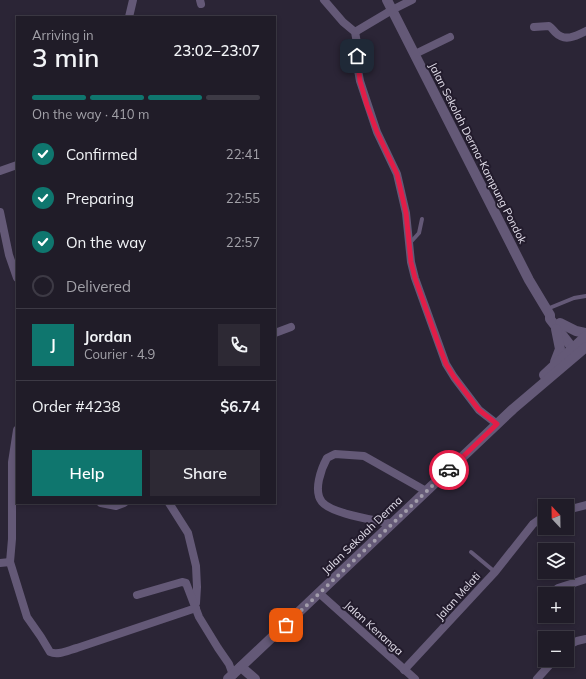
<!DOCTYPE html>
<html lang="en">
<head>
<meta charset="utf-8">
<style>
  :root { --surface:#201c28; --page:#2d2934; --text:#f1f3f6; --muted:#a2a1a8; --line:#3d3a45; --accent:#0f766e }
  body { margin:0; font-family:Mulish,sans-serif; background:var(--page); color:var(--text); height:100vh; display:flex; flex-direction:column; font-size:15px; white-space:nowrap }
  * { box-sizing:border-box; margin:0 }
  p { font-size:13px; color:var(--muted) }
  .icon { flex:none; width:22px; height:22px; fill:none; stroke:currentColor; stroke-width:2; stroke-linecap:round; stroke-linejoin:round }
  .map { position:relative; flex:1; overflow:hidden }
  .details { position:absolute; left:16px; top:16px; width:260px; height:488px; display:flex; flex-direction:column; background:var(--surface); border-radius:0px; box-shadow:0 2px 6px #0003,0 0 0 1px var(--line) }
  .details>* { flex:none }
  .needle { width:26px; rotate:338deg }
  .fabs { position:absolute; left:538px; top:499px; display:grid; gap:8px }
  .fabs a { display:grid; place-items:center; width:36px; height:36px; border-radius:0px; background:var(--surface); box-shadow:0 2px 6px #0003,0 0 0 1px var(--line); font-size:20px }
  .pin { position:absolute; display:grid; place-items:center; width:34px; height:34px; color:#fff; margin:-17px; border-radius:8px; box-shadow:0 2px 6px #0006 }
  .courier { position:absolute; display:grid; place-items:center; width:40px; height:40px; margin:-20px; border:3px solid #e11d48; border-radius:50%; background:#fff; color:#222; box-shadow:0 1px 5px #0007 }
  .headline em { font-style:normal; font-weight:600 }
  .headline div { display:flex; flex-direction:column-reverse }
  .headline { display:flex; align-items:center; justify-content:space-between; height:68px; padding:0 16px }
  h1 { font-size:26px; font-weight:600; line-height:30px }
  .bar { display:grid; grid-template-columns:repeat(4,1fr); gap:6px 4px; align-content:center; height:48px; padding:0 16px }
  .bar i { height:5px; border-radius:3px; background:var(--line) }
  .bar .current { background:var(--accent) }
  .bar p { grid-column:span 4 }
  .line { display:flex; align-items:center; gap:10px; padding:0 16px; border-top:1px solid var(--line) }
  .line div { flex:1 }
  .round { display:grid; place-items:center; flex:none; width:42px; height:42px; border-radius:0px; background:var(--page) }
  ol { padding:0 16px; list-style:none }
  li { display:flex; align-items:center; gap:12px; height:44px }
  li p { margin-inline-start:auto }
  li .icon { padding:4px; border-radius:50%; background:var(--accent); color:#fff; stroke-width:4 }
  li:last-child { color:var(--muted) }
  li i { width:22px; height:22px; border:2px solid var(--line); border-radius:50% }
  .primary-button { display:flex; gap:8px; margin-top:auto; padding:8px 16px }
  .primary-button a { flex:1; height:46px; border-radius:0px; background:var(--accent); color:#fff; font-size:16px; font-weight:600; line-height:46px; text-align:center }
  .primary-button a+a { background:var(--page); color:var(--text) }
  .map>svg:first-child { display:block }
</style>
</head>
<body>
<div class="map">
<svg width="586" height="679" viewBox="0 0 586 679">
  <rect width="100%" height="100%" fill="#2b2536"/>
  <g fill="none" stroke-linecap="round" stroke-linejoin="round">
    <!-- service -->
    <g stroke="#645977" stroke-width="4">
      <polyline points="409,244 419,233 422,219"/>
      <polyline points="547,309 574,298 586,296"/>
      <polyline points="471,552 495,572"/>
    </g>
    <!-- minor -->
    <g stroke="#645977" stroke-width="8">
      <polyline points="200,0 201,4"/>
      <polyline points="324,0 343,22 355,32 357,43 358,70 360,81 377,132 397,174 406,213 411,262 415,278 446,364 454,377 479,410 497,424"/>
      <polyline points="129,17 133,0"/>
      <path d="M534 27 549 26C552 28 553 30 556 33 565 42 576 36 586 31"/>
      <polyline points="355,32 392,10 412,0"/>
      <polyline points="415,54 450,37"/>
      <polyline points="0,171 17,165"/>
      <polyline points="0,212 9,255 17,278"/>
      <polyline points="275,333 291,327"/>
      <path d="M17 430 12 462V539L10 562 27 617 41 637 50 652C58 656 69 650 77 648L196 608"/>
      <polyline points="101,503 116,506 124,503"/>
      <polyline points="169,503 188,533 196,566 197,587 196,603"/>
      <polyline points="567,510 586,505"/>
      <path d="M392 524C376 520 332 514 322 502 313 491 321 469 327 458L335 454 364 456 426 491"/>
      <polyline points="0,563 10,562"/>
      <polyline points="558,588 586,579"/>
      <polyline points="319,593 415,679"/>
      <polyline points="137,595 182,582 186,583 199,617 218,648 229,664 233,675"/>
      <polyline points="567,646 577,641 586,639"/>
      <polyline points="404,670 495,572 533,524 540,519 545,517"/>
      <polyline points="537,679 554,660"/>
    </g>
    <!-- tertiary -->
    <g stroke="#645977" stroke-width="10">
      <polyline points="387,0 529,280 550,315 550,319 577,354"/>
      <polyline points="560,323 576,331 586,333"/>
      <polyline points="555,362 560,349 556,329"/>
      <polyline points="544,375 586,336"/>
      <polyline points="241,667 255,679"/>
      <polyline points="228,679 513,409 586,347"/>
    </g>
  </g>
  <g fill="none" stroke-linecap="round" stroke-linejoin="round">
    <!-- done -->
    <polyline stroke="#a29dab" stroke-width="4" stroke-dasharray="0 7.2" points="286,625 449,470"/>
    <!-- route -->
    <polyline stroke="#e11d48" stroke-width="5" points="357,56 360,81 367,105 377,132 397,174 406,213 411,262 415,278 437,340 446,364 454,377 479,410 497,424 449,470"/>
  </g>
  <g text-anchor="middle" stroke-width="4" stroke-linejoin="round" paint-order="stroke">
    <!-- street labels -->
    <g font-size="11" fill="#e2deea" stroke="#221b2c">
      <text transform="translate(478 153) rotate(63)" y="4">Jalan Sekolah Derma-Kampung Pondok</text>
      <text transform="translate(362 535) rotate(-44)" y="4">Jalan Sekolah Derma</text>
      <text transform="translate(458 596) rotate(-48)" y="4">Jalan Melati</text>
      <text transform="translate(374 628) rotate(42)" y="4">Jalan Kenanga</text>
    </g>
  </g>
</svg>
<div class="fabs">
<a><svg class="needle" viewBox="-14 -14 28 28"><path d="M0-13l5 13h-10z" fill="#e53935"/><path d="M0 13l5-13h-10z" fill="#a2a1a8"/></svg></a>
<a><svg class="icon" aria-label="layers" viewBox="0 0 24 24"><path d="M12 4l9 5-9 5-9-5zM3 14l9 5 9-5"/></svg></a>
<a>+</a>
<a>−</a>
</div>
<div class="pin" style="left:286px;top:625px;background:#ea580c"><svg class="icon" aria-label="bag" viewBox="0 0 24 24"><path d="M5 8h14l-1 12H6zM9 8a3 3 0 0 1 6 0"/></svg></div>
<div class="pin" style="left:357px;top:56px;background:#1f2937"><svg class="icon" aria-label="home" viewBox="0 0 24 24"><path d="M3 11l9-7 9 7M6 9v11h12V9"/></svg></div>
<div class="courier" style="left:449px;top:470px"><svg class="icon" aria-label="car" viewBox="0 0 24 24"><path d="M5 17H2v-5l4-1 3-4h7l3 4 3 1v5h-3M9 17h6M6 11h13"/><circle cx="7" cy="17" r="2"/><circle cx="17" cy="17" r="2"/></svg></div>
<section class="details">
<div class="headline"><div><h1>3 min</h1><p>Arriving in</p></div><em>23:02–23:07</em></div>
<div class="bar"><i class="current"></i><i class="current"></i><i class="current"></i><i></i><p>On the way · 410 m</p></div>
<ol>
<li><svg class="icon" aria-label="check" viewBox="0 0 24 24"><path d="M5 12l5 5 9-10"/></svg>Confirmed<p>22:41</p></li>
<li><svg class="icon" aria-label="check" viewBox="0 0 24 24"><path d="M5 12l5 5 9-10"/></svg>Preparing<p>22:55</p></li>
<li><svg class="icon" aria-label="check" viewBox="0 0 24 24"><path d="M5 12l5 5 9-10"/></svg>On the way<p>22:57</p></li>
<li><i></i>Delivered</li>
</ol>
<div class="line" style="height:72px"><b class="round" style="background:var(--accent);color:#fff">J</b><div><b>Jordan</b><p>Courier · 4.9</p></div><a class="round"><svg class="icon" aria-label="phone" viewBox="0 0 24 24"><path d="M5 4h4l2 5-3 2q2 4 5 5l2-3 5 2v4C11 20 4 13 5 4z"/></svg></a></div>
<div class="line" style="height:52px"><div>Order #4238</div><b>$6.74</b></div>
<div class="primary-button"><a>Help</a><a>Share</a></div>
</section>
</div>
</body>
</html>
